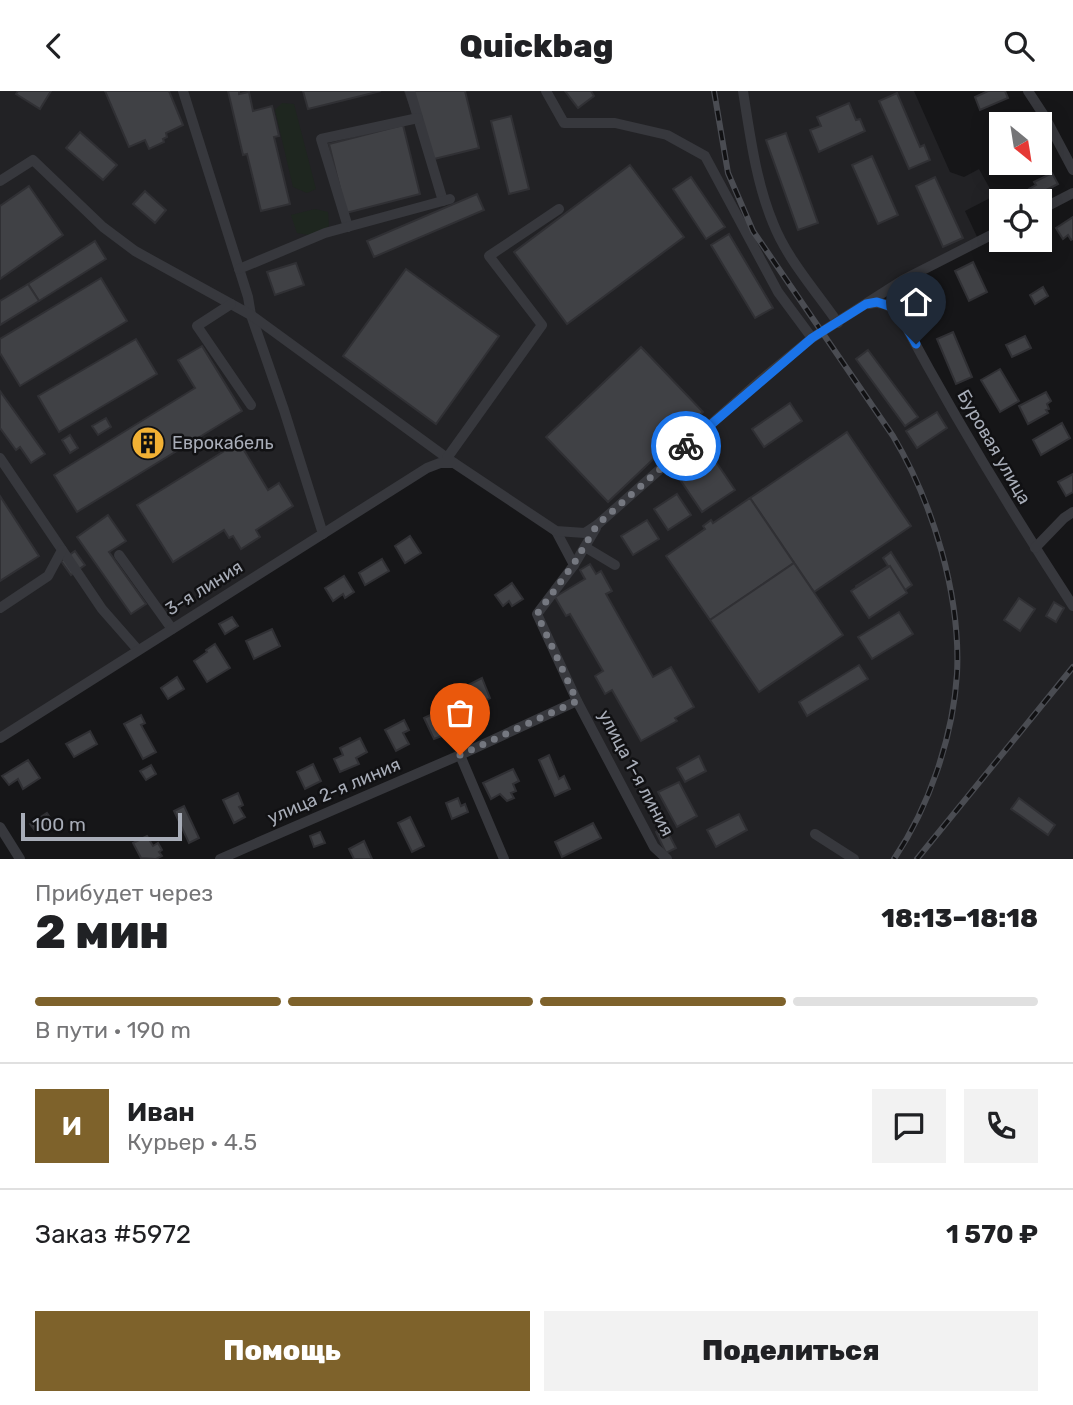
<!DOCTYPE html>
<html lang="ru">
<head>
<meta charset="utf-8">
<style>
  :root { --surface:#fff; --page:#f2f2f2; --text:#202124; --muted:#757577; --line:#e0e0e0; --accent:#7e622b }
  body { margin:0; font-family:Rubik,sans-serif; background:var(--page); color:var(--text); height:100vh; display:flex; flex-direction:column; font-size:26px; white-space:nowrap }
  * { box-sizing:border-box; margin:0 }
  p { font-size:23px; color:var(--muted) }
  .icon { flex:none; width:38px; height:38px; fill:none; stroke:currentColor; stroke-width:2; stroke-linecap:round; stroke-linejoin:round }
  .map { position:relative; height:768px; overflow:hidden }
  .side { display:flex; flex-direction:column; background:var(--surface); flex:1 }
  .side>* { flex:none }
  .needle { width:46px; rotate:150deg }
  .fabs { position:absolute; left:989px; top:21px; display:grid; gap:14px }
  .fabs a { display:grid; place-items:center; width:63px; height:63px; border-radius:0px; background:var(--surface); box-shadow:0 4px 18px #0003; font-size:35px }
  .scale { position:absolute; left:21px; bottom:18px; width:161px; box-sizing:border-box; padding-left:7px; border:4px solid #a8adb8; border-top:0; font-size:19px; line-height:24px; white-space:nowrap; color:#a8adb8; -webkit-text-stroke:5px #111113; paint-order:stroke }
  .pin { position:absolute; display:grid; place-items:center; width:60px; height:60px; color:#fff; margin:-72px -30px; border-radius:50% 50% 50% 0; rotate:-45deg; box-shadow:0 0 7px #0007 }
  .pin .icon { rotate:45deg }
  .courier { position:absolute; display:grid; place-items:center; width:70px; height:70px; margin:-35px; border:5px solid #1a73e8; border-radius:50%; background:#fff; color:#222; box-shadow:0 2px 9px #0007 }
  .head em { font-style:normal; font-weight:800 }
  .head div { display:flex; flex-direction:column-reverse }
  .head { display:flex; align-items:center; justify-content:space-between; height:119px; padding:0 35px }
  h1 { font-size:46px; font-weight:800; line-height:52px }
  .bar { display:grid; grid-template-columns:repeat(4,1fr); gap:10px 7px; align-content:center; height:84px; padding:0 35px }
  .bar i { height:9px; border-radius:5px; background:var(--line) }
  .bar .on { background:var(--accent) }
  .bar p { grid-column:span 4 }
  .line { display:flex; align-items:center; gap:18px; padding:0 35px; border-top:2px solid var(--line) }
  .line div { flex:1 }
  .round { display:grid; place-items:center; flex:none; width:74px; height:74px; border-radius:0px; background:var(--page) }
  .action { display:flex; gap:14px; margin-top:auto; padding:14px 35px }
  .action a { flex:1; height:80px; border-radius:0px; background:var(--accent); color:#fff; font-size:28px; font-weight:800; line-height:80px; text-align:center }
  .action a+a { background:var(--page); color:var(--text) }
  header { display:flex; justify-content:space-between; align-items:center; height:91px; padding:0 35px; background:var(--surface); font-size:32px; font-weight:800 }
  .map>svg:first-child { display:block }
</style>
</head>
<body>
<header><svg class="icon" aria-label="back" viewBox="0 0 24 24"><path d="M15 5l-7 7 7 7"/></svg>Quickbag<svg class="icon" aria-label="search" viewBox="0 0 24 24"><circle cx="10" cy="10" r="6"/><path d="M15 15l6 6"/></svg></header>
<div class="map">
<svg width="1073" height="768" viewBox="0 0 1073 768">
  <rect width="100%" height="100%" fill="#161618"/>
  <!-- built -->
  <polygon fill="#222225" points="0,0 914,0 950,81 964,86 979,78 994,105 965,120 979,150 868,212 887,213 1073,515 1073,768 667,768 654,756 537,523 573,474 556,440 453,372 440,372 0,647"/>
  <!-- green -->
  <g fill="#1e261f">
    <polygon points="282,12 294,13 316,98 307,102 293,96 275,19"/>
    <polygon points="315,118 328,121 329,135 315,145 297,142 291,124"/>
  </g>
  <!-- building -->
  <g fill="#404145" stroke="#303034" stroke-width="2">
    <polygon points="18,0 51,0 40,18 16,3"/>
    <polygon points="105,0 169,0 183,34 166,42 167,46 163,48 164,51 149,58 145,49 129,56"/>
    <polygon points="228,0 239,0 239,3 249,1 253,20 272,15 279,45 274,46 290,113 261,120 247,63 243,64"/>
    <polygon points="303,0 381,0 308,18"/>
    <polygon points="405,0 465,0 479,57 430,69"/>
    <polygon points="565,0 591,0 594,5 578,17"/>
    <polygon points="988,0 1005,0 1008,7 980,19 975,6"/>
    <polygon points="897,2 920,56 924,54 930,69 909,78 879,10"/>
    <polygon points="849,12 856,29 860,28 865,40 819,61 810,39 821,35 817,26"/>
    <polygon points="511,25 529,98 509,103 491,30"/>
    <polygon points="403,34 420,103 346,122 329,53"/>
    <polygon points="80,41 117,74 103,89 66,57"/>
    <polygon points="786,42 818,132 798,139 766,49"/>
    <polygon points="872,65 898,124 878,133 852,74"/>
    <polygon points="630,74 684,146 567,233 514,161"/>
    <polygon points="1052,82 1058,93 1033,106 1029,98 1036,94 1034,91"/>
    <polygon points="691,86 725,136 706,148 673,98"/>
    <polygon points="935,86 963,147 943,156 916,95"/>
    <polygon points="29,95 63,144 0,188 0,115"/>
    <polygon points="145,100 166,119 155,132 133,113"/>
    <polygon points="477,103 484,119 374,166 367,150"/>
    <polygon points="1073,126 1073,148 1071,149 1068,144 1063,148 1056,137"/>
    <polygon points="729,143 773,217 755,227 711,154"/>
    <polygon points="95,150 106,168 39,210 28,193"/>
    <polygon points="973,171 987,201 969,210 955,180"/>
    <polygon points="296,172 304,194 275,204 267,181"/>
    <polygon points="406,178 499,245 436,333 343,265"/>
    <polygon points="101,187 127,230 20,295 0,262 0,248"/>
    <polygon points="28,193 39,210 0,234 0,210"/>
    <polygon points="1043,196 1048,205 1035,213 1030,204"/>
    <polygon points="953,241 972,286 956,293 937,248"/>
    <polygon points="1025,245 1031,257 1012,266 1006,254"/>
    <polygon points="136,248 157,283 59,341 38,305"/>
    <polygon points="202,255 242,320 77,421 54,384 195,297 178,269"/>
    <polygon points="641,256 703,321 608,411 546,346"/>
    <polygon points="868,259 918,326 905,335 856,268"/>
    <polygon points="1000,278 1019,310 1000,321 981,289"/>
    <polygon points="0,300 45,363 31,372 20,356 16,359 0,337"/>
    <polygon points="1046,301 1051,310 1047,313 1049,318 1046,319 1048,322 1028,333 1019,315"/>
    <polygon points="790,312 802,330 764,356 752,338"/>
    <polygon points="937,321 947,337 917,357 906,340"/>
    <polygon points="106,327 111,336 98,344 92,335"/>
    <polygon points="1062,332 1070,347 1041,364 1033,349"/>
    <polygon points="847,341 911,435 814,501 750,407"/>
    <polygon points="70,344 78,357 70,362 62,349"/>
    <polygon points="239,351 268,399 279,392 293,415 256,439 260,446 241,458 233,445 229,447 224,439 173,471 137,414"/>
    <polygon points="714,368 735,399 702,421 681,390"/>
    <polygon points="1073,383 1073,401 1066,405 1058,391"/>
    <polygon points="677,403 691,424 668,439 654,418"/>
    <polygon points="0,405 39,465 0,490"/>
    <polygon points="750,407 794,472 710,529 666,465 705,438 703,435 711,429 713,432"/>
    <polygon points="108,424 126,450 109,461 146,513 131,523 77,446"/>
    <polygon points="647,429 659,448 633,464 621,445"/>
    <polygon points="410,445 421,462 405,472 395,455"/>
    <polygon points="75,460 85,474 71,484 61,470"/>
    <polygon points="891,461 912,494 869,524 861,511 864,509 856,495 888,475 883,467"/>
    <polygon points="382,468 389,480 365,494 359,482"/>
    <polygon points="794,472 843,544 759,601 710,529"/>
    <polygon points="590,473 596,483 601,480 612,500 606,503 653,586 671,576 694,616 675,627 677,630 641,650 612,599 605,603 595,585 603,580 570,523 566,525 555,506 585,488 580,479"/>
    <polygon points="890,475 907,502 869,527 851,500"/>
    <polygon points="344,485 354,501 345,507 343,503 333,510 325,497"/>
    <polygon points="512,492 523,508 512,515 509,510 503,515 495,504"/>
    <polygon points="1019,507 1035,518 1020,540 1004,529"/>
    <polygon points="1054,511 1064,517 1056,531 1046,525"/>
    <polygon points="899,521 913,543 872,568 858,546"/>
    <polygon points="232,526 238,535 225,543 219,533"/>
    <polygon points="272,538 280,555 254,568 246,550"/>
    <polygon points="215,553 230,577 207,591 194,570 207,561 206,559"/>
    <polygon points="859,574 868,588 807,625 799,611"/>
    <polygon points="177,586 184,598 168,608 161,597"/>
    <polygon points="482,587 490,607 468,620 460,605 473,597 470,593"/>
    <polygon points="447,616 454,632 439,639 442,645 434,648 424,627"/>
    <polygon points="141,624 145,632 141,634 156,661 143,668 124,633"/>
    <polygon points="404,629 409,639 403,642 409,653 396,660 385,639"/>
    <polygon points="90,640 97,653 74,666 66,653"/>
    <polygon points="360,647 367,661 356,667 359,673 340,681 334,668 343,664 340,657"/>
    <polygon points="549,664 559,688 564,685 570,698 555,705 539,669"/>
    <polygon points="699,665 706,680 685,691 677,677"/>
    <polygon points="28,669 40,687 23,698 18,688 9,694 2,685"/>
    <polygon points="313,673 321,690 305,698 297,681"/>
    <polygon points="151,674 156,683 146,689 140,680"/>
    <polygon points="513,678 519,690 513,693 516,700 511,702 514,707 507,710 500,703 491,708 483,692"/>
    <polygon points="679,691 697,725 677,736 658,701"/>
    <polygon points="238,702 243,714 239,716 245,726 234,732 223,709"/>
    <polygon points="458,707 461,715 465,713 468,721 452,728 446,712"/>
    <polygon points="1019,707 1055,734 1048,744 1011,718"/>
    <polygon points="184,715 199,747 189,752 174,720"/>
    <polygon points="47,722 55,734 48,738 45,735 36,741 30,733"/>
    <polygon points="739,723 747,739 716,756 707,739"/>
    <polygon points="410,726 424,755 412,761 398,732"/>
    <polygon points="593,732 601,747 562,766 555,751"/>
    <polygon points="665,736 676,757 666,762 656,741"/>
    <polygon points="320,741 325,752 314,756 310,745"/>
    <polygon points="147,745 153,755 158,752 162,759 159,761 162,765 156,768 141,767 133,752"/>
    <polygon points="364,750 372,768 354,768 349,758"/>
  </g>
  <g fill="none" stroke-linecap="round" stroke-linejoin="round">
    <!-- minor -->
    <g stroke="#37383d" stroke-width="10">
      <polyline points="183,0 248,206 251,224 284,319 323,443"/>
      <polyline points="410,0 443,110"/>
      <polyline points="546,0 564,32 615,32 667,44 705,65 778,201 812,247"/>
      <path d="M743 0C750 44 756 91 773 132 787 168 816 200 838 232"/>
      <polyline points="1028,0 1045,26 1073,79"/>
      <polyline points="0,90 33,69 103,136 135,160 251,224 454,372"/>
      <polyline points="1040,119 1073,102"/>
      <polyline points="348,136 321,48 418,27"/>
      <polyline points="239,178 325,142 450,108"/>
      <polyline points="231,213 197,235 251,314"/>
      <path d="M869 213C887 209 895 218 904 232 956 329 1013 423 1073 515"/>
      <polyline points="0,367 102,518 138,559"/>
      <polyline points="447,367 542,234 489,165 559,118"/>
      <polyline points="596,437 574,474 537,523 577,610 654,756 667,768"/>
      <polyline points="556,440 574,474"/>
      <polyline points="585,456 615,474"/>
      <polyline points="1035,457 1064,427 1073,421"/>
      <polyline points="119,464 172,538"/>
      <polyline points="0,517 48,485 62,459"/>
      <polyline points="0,647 427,377 440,372 454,372 556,440 585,442 597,434 762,288 812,247 903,189 1001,139"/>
      <polyline points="460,664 504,768"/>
      <polyline points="0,736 20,768"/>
      <polyline points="815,743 854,768"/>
      <polyline points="220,768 460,664 577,610"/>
    </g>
    <defs>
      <g id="rail">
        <path d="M714 0 728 82 753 140 893 345C933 412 961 505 957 583 953 646 929 716 894 768"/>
        <polyline points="917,768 1073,576"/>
      </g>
    </defs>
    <!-- rail casing -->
    <use href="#rail" stroke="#4a4c52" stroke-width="6"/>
    <!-- rail -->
    <use href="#rail" stroke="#111113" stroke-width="3.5" stroke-dasharray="10" stroke-linecap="butt"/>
  </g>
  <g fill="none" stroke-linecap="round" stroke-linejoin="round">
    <!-- done -->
    <polyline stroke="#757880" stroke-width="7" stroke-dasharray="0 12.6" points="460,664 577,610 537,523 573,474 597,434 686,355"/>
    <!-- route -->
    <polyline stroke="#1a73e8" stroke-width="9" points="686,355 812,247 866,213 877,211 892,216 904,232 916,253"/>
  </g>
  <!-- icons -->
  <defs>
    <symbol id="building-disc" viewBox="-11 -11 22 22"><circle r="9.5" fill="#f2b134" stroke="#111113"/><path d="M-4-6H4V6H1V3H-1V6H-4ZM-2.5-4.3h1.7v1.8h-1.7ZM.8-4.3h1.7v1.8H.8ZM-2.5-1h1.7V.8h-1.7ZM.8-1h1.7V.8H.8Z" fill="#111"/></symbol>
  </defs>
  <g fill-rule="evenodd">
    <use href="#building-disc" x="129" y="333" width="38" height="38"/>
  </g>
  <g text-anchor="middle" stroke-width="5" stroke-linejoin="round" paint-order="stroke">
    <!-- poi labels -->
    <g font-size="18" fill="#a8adb8" stroke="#111113" text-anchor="start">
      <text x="172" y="358">Еврокабель</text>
    </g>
    <!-- street labels -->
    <g font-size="18" fill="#a8adb8" stroke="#111113">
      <text transform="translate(994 356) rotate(60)" y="6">Буровая улица</text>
      <text transform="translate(204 497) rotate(-32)" y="6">3-я линия</text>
      <text transform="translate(636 682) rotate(62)" y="6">улица 1-я линия</text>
      <text transform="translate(334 700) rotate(-23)" y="6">улица 2-я линия</text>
    </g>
  </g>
</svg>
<div class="fabs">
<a><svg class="needle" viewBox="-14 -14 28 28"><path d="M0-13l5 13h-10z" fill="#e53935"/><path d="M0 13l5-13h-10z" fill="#757577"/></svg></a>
<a><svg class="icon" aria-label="locate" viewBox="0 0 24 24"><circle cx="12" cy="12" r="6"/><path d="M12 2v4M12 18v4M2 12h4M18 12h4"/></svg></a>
</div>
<div class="scale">100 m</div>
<div class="pin" style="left:460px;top:664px;background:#ea580c"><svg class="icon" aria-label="bag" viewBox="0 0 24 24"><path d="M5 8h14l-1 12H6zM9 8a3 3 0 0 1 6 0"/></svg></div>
<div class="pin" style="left:916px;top:253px;background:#1f2937"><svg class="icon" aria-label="home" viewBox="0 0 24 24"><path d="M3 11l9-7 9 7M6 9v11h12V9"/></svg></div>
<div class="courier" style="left:686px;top:355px"><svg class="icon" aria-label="bike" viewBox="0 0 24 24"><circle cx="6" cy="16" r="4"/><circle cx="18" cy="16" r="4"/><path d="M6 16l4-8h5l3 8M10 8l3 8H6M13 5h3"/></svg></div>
</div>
<section class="side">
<div class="head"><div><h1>2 мин</h1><p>Прибудет через</p></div><em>18:13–18:18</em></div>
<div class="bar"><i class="on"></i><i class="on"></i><i class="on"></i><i></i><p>В пути · 190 m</p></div>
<div class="line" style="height:126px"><b class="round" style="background:var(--accent);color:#fff">И</b><div><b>Иван</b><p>Курьер · 4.5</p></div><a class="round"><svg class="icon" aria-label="chat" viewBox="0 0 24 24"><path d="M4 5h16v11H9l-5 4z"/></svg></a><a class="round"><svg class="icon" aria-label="phone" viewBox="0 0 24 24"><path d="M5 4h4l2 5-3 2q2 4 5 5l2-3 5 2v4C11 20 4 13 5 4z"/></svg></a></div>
<div class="line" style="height:91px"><div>Заказ #5972</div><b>1 570 ₽</b></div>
<div class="action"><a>Помощь</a><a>Поделиться</a></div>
</section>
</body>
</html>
